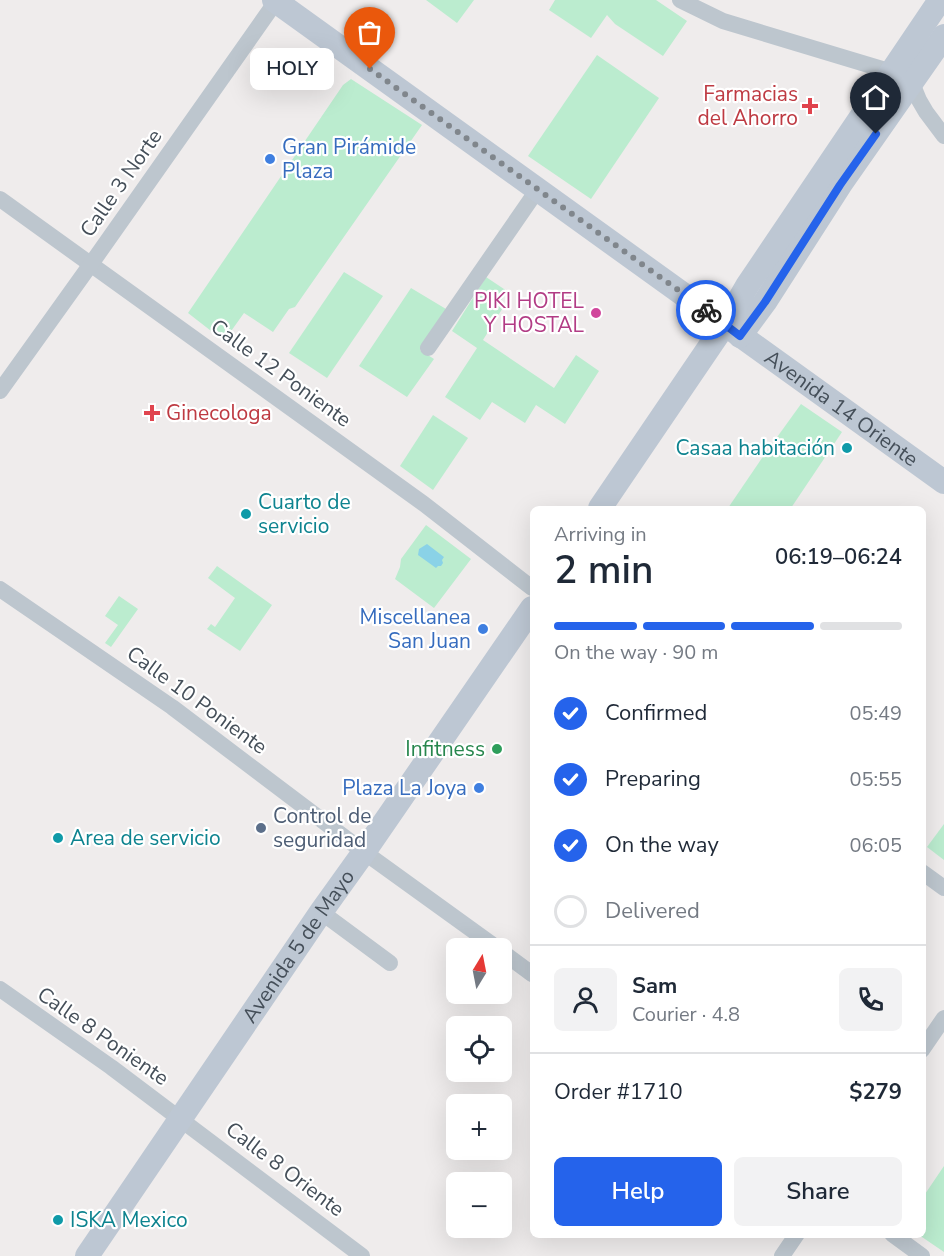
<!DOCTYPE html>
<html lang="en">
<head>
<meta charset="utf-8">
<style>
  :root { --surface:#fff; --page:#f2f2f3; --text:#1f2937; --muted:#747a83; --line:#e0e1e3; --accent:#2563eb }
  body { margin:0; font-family:"Nunito Sans",sans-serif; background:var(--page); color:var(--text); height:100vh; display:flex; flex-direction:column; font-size:22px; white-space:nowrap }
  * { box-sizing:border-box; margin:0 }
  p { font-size:20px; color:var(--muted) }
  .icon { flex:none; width:33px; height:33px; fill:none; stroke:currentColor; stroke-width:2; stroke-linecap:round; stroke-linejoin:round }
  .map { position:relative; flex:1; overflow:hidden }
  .panel { position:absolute; left:530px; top:506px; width:396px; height:732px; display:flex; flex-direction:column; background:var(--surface); border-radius:9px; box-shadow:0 6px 24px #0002 }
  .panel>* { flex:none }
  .needle { width:39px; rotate:10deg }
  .buttons { position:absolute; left:446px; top:938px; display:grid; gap:12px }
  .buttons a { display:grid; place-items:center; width:66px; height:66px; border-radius:9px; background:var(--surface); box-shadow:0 6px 24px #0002; font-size:30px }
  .pin { position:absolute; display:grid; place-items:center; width:51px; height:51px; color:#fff; margin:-62px -26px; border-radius:50% 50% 50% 0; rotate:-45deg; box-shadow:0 0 6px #0007 }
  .pin .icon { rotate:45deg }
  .courier { position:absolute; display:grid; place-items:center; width:60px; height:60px; margin:-30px; border:4px solid #2563eb; border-radius:50%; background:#fff; color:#222; box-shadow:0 2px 8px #0007 }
  .bubble { position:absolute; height:42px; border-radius:9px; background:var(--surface); box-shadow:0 6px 24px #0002; font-size:20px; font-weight:600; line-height:42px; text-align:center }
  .head em { font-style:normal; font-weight:600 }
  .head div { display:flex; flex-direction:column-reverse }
  .head { display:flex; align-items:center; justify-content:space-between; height:102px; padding:0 24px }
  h1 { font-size:39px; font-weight:600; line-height:45px }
  .bar { display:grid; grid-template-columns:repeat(4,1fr); gap:9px 6px; align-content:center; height:72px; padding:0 24px }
  .bar i { height:8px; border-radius:4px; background:var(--line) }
  .bar .active { background:var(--accent) }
  .bar p { grid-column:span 4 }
  .line { display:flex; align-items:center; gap:15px; padding:0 24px; border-top:2px solid var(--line) }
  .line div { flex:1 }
  .round { display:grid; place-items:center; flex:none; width:63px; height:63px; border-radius:9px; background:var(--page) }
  ol { padding:0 24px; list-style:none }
  li { display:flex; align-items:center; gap:18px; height:66px }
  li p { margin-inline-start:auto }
  li .icon { padding:6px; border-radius:50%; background:var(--accent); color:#fff; stroke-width:4 }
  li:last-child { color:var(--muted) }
  li i { width:33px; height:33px; border:3px solid var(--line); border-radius:50% }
  .action { display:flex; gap:12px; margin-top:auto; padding:12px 24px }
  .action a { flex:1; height:69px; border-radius:9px; background:var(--accent); color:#fff; font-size:24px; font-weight:600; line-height:69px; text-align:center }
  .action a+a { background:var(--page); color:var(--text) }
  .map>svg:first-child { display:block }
</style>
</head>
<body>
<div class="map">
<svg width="944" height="1256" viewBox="0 0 944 1256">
  <rect width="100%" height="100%" fill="#efecec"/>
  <!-- green -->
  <g fill="#bbeccf">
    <polygon points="426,0 474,0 457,23"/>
    <polygon points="555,0 656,0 687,21 663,56 615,24 607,15 591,38 549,10"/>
    <polygon points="597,55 659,98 591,199 528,156"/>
    <polygon points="351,79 422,125 295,307 289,309 273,332 244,313 224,341 188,313 343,85"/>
    <polygon points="344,272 383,296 327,378 289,353"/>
    <polygon points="486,277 507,291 500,303 504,306 483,340 554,388 576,355 599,371 565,424 536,405 525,423 492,402 480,420 445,397 477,348 452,331"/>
    <polygon points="411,288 446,309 420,350 434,359 407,397 359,366"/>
    <polygon points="801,404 842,432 791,508 728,508 762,458"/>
    <polygon points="433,415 468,438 433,490 400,466"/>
    <polygon points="426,525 471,559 434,608 395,579 400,567 401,559"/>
    <polygon points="217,566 272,605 240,651 207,629 211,624 215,627 235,598 208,578"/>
    <polygon points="119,596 138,609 111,647 105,643 118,625 105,616"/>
    <polygon points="944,824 944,860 927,847"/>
    <polygon points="944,1166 944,1252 919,1235 922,1234 923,1197"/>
  </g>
  <!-- water -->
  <polygon fill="#8ad2e7" points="427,544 444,557 442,560 443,563 441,566 438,566 436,568 418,555 419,549"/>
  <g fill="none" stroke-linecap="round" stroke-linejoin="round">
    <!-- minor -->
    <g stroke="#bdc6ce" stroke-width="16">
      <polyline points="680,0 723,21 892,72 912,83 919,100 926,112 944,136"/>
      <polyline points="0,199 424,504 532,588"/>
      <polyline points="428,348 538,189"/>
      <polyline points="0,391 91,264 277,0"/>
      <polyline points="0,589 172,707 364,852 497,948"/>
      <polyline points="922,872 944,888"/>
      <polyline points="321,912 390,963"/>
      <polyline points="501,951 532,974"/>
      <polyline points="0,989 111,1067 362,1256"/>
      <polyline points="922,1050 944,1018"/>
      <polyline points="892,1234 922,1256"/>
      <polyline points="782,1256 797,1234"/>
    </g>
    <!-- secondary -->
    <g stroke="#bdc7d3" stroke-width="24">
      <path id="s1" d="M274 0 944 482"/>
      <polyline points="740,336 765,302 840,185 944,36"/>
      <polyline points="600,508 725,324 747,286 940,0"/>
      <path id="s2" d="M87 1256 321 912 364 852 532 608"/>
    </g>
  </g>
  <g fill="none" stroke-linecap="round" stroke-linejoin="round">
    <!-- done -->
    <polyline stroke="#80868c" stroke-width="6" stroke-dasharray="0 10.8" points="370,69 706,310"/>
    <!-- route -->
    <polyline stroke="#2563eb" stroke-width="8" points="706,310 740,336 765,302 840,185 876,134"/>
  </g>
  <!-- markers -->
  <g fill="#e0444e" stroke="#fff" stroke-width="2">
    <path d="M807 97h6v6h6v6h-6v6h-6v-6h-6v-6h6z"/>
    <path d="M149 404h6v6h6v6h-6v6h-6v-6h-6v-6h6z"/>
  </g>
  <g fill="#3f7fe0" stroke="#fff" stroke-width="2">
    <circle cx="270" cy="159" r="6"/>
    <circle cx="483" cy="629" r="6"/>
    <circle cx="479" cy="788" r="6"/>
  </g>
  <circle fill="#d1479c" stroke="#fff" stroke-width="2" cx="596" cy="313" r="6"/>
  <g fill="#0f9aa8" stroke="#fff" stroke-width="2">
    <circle cx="847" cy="448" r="6"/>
    <circle cx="246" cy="514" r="6"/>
    <circle cx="58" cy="838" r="6"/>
    <circle cx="58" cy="1220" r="6"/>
  </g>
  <circle fill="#2e9e5b" stroke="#fff" stroke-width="2" cx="497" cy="749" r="6"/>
  <circle fill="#5c6f8a" stroke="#fff" stroke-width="2" cx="261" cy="828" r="6"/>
  <g text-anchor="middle" stroke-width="4.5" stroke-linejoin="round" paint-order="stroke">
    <!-- health labels -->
    <g font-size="21" fill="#be3a42" stroke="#fff" text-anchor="end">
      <text x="798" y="101">Farmacias<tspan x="798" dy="24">del Ahorro</tspan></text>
      <text x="166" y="420" text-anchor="start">Ginecologa</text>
    </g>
    <!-- shop labels -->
    <g font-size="21" fill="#366cbe" stroke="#fff" text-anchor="end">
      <text x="282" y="154" text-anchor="start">Gran Pirámide<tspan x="282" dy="24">Plaza</tspan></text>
      <text x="471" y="624">Miscellanea<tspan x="471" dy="24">San Juan</tspan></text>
      <text x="467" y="795">Plaza La Joya</text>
    </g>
    <!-- street labels -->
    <g font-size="21" fill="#454f59" stroke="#fff">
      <text transform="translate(121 183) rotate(-55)" y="7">Calle 3 Norte</text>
      <text transform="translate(281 373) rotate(36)" y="7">Calle 12 Poniente</text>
      <text dy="7" stroke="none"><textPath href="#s1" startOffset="699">Avenida 14 Oriente</textPath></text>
      <text transform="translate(197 700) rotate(36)" y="7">Calle 10 Poniente</text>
      <text dy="7" stroke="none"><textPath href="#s2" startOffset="375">Avenida 5 de Mayo</textPath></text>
      <text transform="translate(103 1036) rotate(35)" y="7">Calle 8 Poniente</text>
      <text transform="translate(285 1169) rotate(37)" y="7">Calle 8 Oriente</text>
    </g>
    <!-- hotel labels -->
    <g font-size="21" fill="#b23c85" stroke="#fff" text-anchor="end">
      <text x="584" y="308">PIKI HOTEL<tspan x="584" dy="24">Y HOSTAL</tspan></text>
    </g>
    <!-- culture labels -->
    <g font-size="21" fill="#0d838f" stroke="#fff" text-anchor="start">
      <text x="835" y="455" text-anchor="end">Casaa habitación</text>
      <text x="258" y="509">Cuarto de<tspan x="258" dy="24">servicio</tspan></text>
      <text x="70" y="845">Area de servicio</text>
      <text x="70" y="1227">ISKA Mexico</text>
    </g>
    <!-- leisure labels -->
    <g font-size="21" fill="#27864d" stroke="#fff" text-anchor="end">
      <text x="485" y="756">Infitness</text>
    </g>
    <!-- service labels -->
    <g font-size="21" fill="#4e5e75" stroke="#fff" text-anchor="start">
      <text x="273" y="823">Control de<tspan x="273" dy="24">seguridad</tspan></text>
    </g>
  </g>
</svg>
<div class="buttons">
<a><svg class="needle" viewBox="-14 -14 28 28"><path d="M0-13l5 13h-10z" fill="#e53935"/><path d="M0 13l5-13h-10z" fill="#747a83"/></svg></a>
<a><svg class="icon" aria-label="locate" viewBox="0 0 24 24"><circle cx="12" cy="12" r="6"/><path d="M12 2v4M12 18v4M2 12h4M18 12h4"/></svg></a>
<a>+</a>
<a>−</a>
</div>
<div class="pin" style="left:370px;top:69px;background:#ea580c"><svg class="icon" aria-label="bag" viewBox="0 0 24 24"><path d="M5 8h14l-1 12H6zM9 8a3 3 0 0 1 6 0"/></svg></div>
<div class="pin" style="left:876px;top:134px;background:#1f2937"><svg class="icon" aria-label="home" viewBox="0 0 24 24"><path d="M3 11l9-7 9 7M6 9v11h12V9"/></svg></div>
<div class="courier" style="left:706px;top:310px"><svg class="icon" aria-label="bike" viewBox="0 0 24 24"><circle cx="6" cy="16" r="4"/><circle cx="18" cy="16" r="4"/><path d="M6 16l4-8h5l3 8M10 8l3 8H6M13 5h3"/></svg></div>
<div class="bubble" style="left:250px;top:48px;width:84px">HOLY</div>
<section class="panel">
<div class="head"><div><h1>2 min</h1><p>Arriving in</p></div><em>06:19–06:24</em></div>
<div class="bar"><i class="active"></i><i class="active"></i><i class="active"></i><i></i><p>On the way · 90 m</p></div>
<ol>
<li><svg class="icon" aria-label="check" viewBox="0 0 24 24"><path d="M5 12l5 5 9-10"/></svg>Confirmed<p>05:49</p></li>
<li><svg class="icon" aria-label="check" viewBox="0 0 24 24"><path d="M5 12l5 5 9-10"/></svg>Preparing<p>05:55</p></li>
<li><svg class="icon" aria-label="check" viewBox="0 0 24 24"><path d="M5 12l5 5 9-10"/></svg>On the way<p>06:05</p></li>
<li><i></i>Delivered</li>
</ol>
<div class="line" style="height:108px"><a class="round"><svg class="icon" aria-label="person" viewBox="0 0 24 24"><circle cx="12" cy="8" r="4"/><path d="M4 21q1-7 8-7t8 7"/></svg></a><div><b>Sam</b><p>Courier · 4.8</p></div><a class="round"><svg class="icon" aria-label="phone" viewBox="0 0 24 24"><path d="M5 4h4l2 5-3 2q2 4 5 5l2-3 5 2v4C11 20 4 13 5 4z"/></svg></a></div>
<div class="line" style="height:78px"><div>Order #1710</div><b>$279</b></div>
<div class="action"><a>Help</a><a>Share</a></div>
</section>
</div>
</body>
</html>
